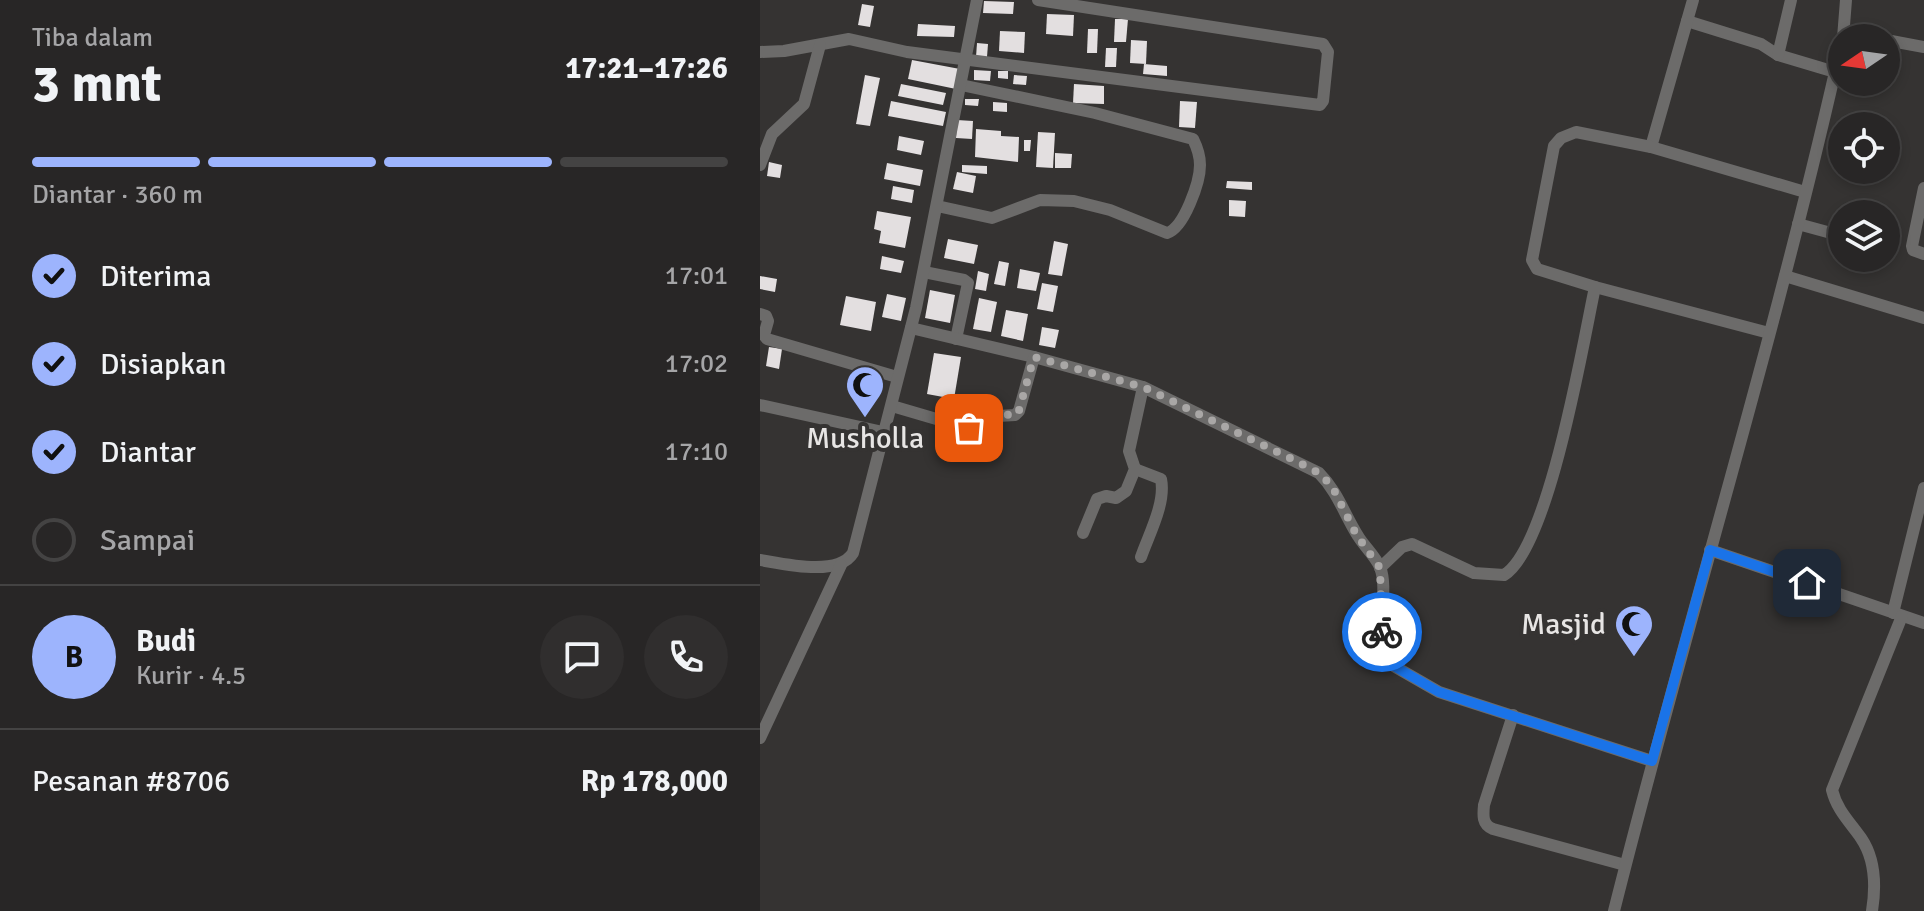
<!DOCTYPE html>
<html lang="id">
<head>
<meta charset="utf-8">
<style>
  :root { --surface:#282626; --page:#302e2e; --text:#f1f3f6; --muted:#a5a5a7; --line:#444343; --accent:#9db4fd }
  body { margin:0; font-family:Signika,sans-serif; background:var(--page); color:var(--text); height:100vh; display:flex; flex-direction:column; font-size:30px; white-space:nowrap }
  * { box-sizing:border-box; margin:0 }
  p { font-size:26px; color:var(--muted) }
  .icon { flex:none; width:44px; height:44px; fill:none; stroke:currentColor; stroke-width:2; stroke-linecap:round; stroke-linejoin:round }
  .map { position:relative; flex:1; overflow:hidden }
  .sheet { display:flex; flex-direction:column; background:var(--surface); width:760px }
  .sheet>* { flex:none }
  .needle { width:52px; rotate:257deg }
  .controls { position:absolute; left:1068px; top:24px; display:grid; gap:16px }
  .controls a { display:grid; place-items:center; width:72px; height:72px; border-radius:50%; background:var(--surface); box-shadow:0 4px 12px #0003,0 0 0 2px var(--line); font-size:40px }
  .pin { position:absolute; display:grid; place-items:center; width:68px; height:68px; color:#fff; margin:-34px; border-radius:16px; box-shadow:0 4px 12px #0006 }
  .courier { position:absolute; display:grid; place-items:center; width:80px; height:80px; margin:-40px; border:6px solid #1a73e8; border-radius:50%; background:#fff; color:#222; box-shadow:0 2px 10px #0007 }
  .overview em { font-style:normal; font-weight:700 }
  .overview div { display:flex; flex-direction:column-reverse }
  .overview { display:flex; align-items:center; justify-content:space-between; height:136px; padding:0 32px }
  h1 { font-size:52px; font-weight:700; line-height:60px }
  .bar { display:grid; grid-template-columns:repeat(4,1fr); gap:12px 8px; align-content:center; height:96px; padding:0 32px }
  .bar i { height:10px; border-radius:6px; background:var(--line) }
  .bar .selected { background:var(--accent) }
  .bar p { grid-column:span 4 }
  .line { display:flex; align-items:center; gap:20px; padding:0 32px; border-top:2px solid var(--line) }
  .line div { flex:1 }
  .round { display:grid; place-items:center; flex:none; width:84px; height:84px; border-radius:42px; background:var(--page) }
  ol { padding:0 32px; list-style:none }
  li { display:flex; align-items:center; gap:24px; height:88px }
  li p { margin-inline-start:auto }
  li .icon { padding:8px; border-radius:50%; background:var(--accent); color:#111; stroke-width:4 }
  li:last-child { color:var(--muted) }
  li i { width:44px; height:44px; border:4px solid var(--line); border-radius:50% }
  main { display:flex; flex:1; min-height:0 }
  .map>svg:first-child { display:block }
</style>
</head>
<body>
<main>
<section class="sheet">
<div class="overview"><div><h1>3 mnt</h1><p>Tiba dalam</p></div><em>17:21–17:26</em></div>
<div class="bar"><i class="selected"></i><i class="selected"></i><i class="selected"></i><i></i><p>Diantar · 360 m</p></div>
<ol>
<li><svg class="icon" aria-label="check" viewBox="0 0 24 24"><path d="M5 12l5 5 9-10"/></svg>Diterima<p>17:01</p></li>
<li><svg class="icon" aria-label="check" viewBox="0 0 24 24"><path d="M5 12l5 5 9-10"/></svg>Disiapkan<p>17:02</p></li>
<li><svg class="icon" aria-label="check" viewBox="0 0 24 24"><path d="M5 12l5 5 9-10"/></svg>Diantar<p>17:10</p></li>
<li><i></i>Sampai</li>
</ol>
<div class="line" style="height:144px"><b class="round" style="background:var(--accent);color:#111">B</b><div><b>Budi</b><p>Kurir · 4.5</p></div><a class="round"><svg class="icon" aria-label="chat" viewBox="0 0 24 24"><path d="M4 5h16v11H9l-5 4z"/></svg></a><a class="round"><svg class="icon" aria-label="phone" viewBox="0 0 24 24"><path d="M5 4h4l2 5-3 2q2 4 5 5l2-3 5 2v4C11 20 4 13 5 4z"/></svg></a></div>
<div class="line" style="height:104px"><div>Pesanan #8706</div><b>Rp 178,000</b></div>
</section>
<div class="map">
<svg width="1164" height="911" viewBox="0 0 1164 911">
  <rect width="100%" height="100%" fill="#353332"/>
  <!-- building -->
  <g fill="#e3dfe0">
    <polygon points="224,1 254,2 253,14 223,13"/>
    <polygon points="102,4 114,6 110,27 98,25"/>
    <polygon points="287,14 314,15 313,36 286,34"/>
    <polygon points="355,19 368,19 366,42 354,42"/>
    <polygon points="158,24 195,26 194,37 157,36"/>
    <polygon points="328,29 338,29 337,53 327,53"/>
    <polygon points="240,31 265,32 264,53 239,51"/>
    <polygon points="371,40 387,41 386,64 370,63"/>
    <polygon points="217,43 228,44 227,57 216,57"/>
    <polygon points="346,48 357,48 356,67 345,67"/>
    <polygon points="152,60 200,69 196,89 148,79"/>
    <polygon points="384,64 407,66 407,76 383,74"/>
    <polygon points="214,70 231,71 230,81 214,80"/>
    <polygon points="238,71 248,71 248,79 238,78"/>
    <polygon points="105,75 120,78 110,126 96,124"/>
    <polygon points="254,75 267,76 266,85 253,84"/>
    <polygon points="141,84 186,93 183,105 138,96"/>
    <polygon points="314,84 344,86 344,104 313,103"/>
    <polygon points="205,99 219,99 218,106 205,105"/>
    <polygon points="131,101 186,112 183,126 128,116"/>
    <polygon points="420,101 437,102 435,128 419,127"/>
    <polygon points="233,102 247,103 247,112 233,111"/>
    <polygon points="197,120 213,121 212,139 196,138"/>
    <polygon points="216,129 241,131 241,136 259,137 258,162 215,157"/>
    <polygon points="278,132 295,133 293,168 276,167"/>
    <polygon points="139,136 164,141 161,155 137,150"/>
    <polygon points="264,140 271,140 270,151 264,151"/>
    <polygon points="295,153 312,154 311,168 295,168"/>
    <polygon points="9,162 22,165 20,178 7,176"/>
    <polygon points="127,163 163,170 160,186 124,179"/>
    <polygon points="202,165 227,166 227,174 202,172"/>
    <polygon points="197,172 216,176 213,193 193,189"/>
    <polygon points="467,181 492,182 492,190 466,188"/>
    <polygon points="133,186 154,190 152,203 131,199"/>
    <polygon points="469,200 486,201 485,217 469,216"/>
    <polygon points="117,211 151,217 145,248 119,243 121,231 114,229"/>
    <polygon points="188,239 218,245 214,264 184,258"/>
    <polygon points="294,241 308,244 302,276 288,274"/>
    <polygon points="122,256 144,261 141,273 120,269"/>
    <polygon points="239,261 249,263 245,286 234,284"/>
    <polygon points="260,269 280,273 276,291 257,288"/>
    <polygon points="218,271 229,274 226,291 215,289"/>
    <polygon points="0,276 17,279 15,292 0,289"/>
    <polygon points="282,283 298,286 293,312 277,309"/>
    <polygon points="170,290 195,295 190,323 165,318"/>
    <polygon points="127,294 146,298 141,321 122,317"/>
    <polygon points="86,296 116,302 111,331 80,325"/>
    <polygon points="219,298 237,302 231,332 213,329"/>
    <polygon points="246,310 268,314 263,341 241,336"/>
    <polygon points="282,327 299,330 295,348 279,345"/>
    <polygon points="9,347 22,349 19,369 6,366"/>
    <polygon points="174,353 201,357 194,399 167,394"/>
  </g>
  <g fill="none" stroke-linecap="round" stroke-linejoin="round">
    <!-- minor -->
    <g stroke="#6c6b6a" stroke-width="12">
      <polyline points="927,21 1001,44 1018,55 1075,72"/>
      <polyline points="1084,33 1114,38"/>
      <polyline points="1083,38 1086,0"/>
      <polyline points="1126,40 1164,47"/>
      <polyline points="0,52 24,51 89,39 147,52 560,105 563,101 568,52 563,44 278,0"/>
      <polyline points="1018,55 1031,0"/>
      <polyline points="891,147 933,0"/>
      <polyline points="0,165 12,134 44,104 60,45"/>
      <polyline points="1164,188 1152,246 1153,250 1164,254"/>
      <path d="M177 206 232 218 280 200 314 201 350 210 407 233C424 228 440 182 440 165 440 156 437 147 433 139L335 113 201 85"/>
      <polyline points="1038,224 1082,236"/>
      <polyline points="164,272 204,280 208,283 196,339"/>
      <polyline points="1025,276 1164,318"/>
      <polyline points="835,287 1009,333"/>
      <polyline points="0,314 6,316 8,321 4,335 7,339 137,377"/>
      <path d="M151 328 274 357 383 387 559 473C578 492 584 514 598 536 604 546 615 556 620 567 631 596 609 637 632 665L679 692 892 761"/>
      <polyline points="0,405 123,432"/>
      <polyline points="132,406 207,428 221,417 255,415 259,411 274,357"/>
      <path d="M375 469 401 479C406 503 389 534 381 557"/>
      <polyline points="323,533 337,499 346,496 356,498 366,491 375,469 369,451 383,387"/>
      <polyline points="950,550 1164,623"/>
      <path d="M0 560C24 564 78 577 93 553L156 308 217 0"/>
      <path d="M620 568 642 547 652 544 714 573 744 575C789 548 823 343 835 287L777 269 772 260 794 146 801 138 816 132 891 147 1045 192"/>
      <polyline points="1133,613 1164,488"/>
      <path d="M753 715 724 805C723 815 722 825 733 829L865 865"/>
      <polyline points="0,738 81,565"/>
      <path d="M854 911C927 620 1017 333 1082 41"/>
      <path d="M1112 911C1116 886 1116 860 1101 838 1089 821 1077 810 1072 790L1142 616"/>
    </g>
  </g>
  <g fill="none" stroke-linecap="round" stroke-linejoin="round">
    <!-- done -->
    <polyline stroke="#a9a7a6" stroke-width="8" stroke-dasharray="0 14.4" points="209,428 221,417 258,414 274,357 383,387 536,461 559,473 572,486 596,534 620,568 622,632"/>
    <!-- route -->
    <polyline stroke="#1a73e8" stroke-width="10" points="622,632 624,651 632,665 679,692 892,761 950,550 1047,583"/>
  </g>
  <!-- icons -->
  <defs>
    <symbol id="mosque-pin" viewBox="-11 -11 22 30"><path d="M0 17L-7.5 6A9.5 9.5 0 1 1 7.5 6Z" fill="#9db4fd" stroke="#353332"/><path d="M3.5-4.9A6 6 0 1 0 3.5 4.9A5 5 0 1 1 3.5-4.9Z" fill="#111"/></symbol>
  </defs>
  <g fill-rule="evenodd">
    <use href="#mosque-pin" x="83" y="363" width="44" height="60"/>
    <use href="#mosque-pin" x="852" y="602" width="44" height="60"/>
  </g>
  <g text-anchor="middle" stroke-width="8" stroke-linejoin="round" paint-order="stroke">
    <!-- poi labels -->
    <g font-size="30" fill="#e7e5e4" stroke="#353332">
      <text x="105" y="448">Musholla</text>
      <text x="846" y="634" text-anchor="end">Masjid</text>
    </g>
  </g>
</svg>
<div class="controls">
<a><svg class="needle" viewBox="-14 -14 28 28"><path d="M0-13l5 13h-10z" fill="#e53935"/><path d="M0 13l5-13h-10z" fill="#a5a5a7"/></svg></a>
<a><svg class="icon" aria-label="locate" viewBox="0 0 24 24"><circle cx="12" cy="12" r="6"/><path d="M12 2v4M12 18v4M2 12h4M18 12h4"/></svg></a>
<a><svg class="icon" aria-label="layers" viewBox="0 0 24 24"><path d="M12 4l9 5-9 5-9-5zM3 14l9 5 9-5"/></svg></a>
</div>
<div class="pin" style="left:209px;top:428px;background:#ea580c"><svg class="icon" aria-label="bag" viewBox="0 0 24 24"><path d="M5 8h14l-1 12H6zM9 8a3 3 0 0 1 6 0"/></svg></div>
<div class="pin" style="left:1047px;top:583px;background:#1f2937"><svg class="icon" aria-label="home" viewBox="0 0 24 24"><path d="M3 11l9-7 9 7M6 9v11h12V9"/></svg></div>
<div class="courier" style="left:622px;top:632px"><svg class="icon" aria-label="bike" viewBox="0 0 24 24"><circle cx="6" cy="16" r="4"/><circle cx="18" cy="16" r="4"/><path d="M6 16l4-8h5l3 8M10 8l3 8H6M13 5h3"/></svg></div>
</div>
</main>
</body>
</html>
